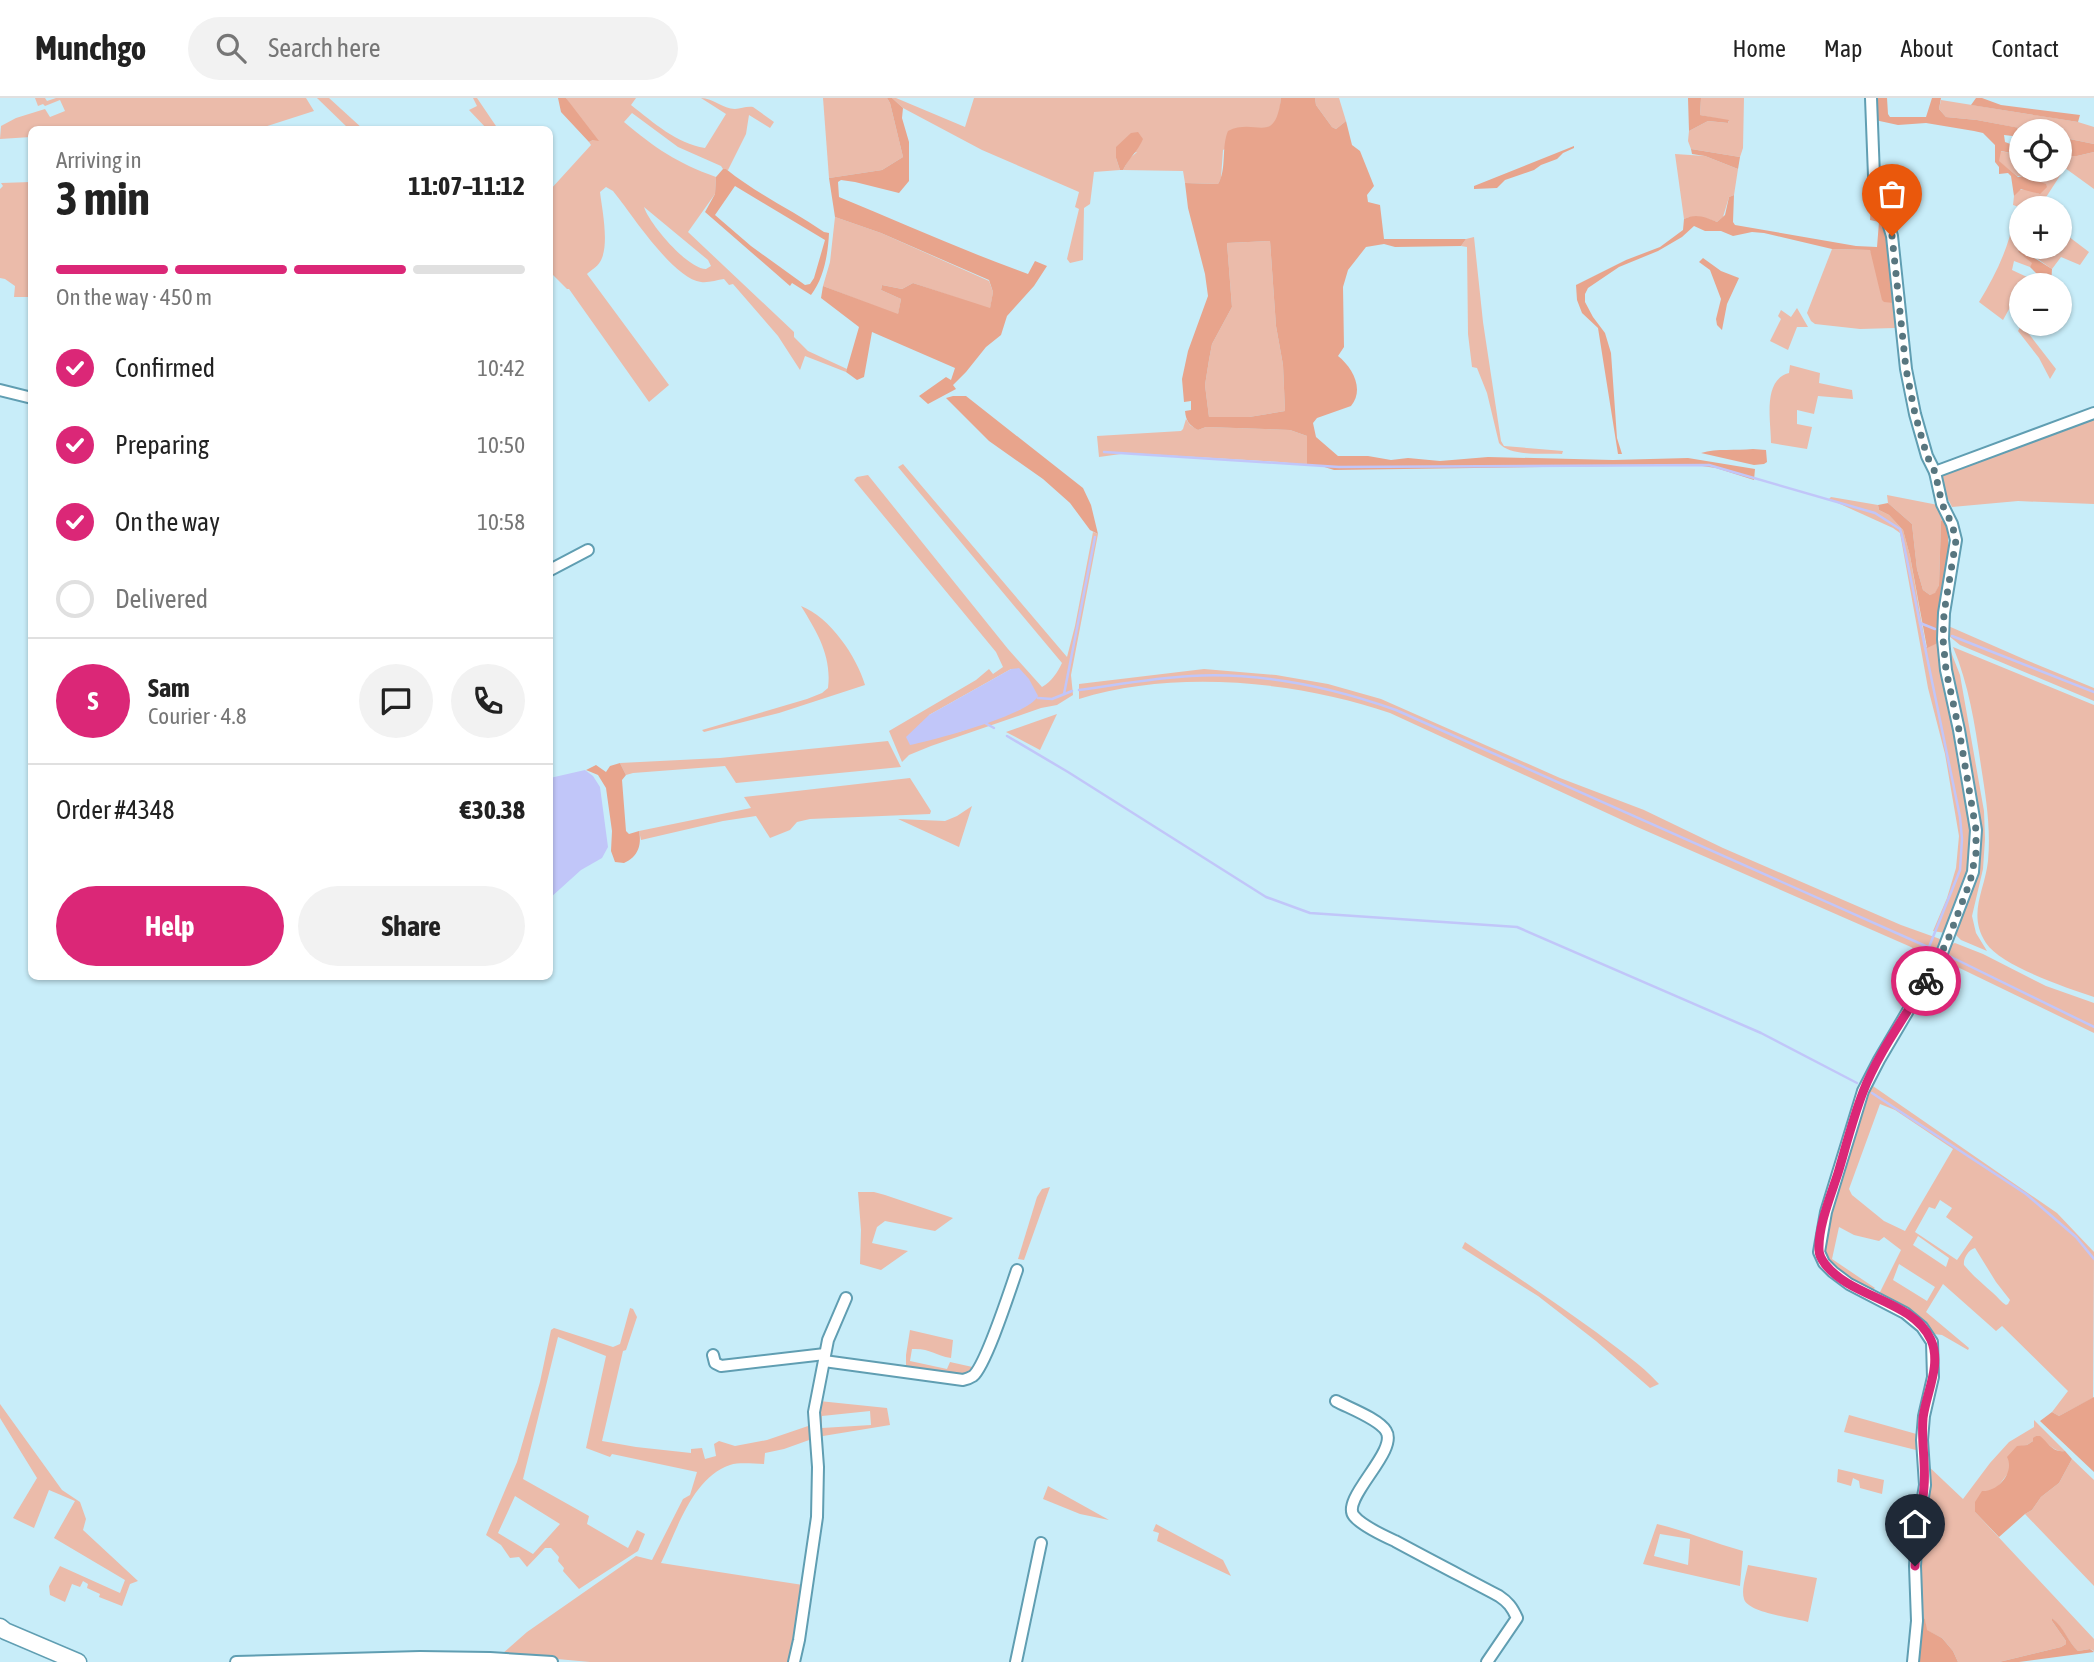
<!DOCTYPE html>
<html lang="en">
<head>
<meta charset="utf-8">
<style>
  :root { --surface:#fff; --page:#f2f2f2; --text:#222; --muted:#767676; --line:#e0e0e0; --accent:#db2777 }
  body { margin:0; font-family:"Asap Condensed",sans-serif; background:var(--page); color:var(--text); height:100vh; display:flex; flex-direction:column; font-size:26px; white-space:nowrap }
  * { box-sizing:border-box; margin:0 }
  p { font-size:23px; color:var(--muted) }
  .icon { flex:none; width:38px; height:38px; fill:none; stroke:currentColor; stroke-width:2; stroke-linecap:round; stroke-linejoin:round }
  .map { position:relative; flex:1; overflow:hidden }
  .sheet { position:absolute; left:28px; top:28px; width:525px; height:854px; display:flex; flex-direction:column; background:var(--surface); border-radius:10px; box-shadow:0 2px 5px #0004 }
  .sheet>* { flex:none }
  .tools { position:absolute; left:2009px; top:21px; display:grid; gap:14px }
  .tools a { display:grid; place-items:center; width:63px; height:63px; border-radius:50%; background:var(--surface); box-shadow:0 2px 5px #0004; font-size:35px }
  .pin { position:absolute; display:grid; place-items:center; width:60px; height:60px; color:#fff; margin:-72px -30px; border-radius:50% 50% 50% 0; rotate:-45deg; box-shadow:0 0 7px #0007 }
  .pin .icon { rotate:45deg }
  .courier { position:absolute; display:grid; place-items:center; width:70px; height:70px; margin:-35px; border:5px solid #db2777; border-radius:50%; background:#fff; color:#222; box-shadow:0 2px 9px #0007 }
  .summary em { font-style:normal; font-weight:700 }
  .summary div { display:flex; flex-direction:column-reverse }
  .summary { display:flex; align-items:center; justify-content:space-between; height:119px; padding:0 28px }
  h1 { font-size:46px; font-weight:700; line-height:52px }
  .bar { display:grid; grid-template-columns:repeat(4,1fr); gap:10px 7px; align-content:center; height:84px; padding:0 28px }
  .bar i { height:9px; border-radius:5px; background:var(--line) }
  .bar .on { background:var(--accent) }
  .bar p { grid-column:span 4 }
  .line { display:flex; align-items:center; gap:18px; padding:0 28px; border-top:2px solid var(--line) }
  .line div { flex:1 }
  .round { display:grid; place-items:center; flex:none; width:74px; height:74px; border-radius:37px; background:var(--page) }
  ol { padding:0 28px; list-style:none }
  li { display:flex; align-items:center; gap:21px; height:77px }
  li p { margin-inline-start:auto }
  li .icon { padding:7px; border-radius:50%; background:var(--accent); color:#fff; stroke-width:4 }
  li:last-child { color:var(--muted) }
  li i { width:38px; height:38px; border:4px solid var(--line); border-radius:50% }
  .button { display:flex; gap:14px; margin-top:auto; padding:14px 28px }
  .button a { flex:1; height:80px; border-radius:42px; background:var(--accent); color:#fff; font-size:28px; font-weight:700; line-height:80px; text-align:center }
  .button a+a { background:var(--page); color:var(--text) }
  header { display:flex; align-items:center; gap:42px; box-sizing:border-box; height:98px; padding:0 35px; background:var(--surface); border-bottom:2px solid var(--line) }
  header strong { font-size:33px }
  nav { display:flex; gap:38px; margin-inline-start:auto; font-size:24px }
  .search { width:490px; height:63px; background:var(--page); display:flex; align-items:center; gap:18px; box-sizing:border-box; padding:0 24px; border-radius:38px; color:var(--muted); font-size:26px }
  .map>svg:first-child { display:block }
</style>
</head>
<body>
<header>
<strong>Munchgo</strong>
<div class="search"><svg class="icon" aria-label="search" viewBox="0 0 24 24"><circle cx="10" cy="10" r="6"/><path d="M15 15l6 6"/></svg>Search here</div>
<nav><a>Home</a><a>Map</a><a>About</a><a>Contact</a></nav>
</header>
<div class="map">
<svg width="2094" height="1564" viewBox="0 0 2094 1564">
  <rect width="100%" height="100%" fill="#c8edf9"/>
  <!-- green -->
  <g fill="#ebbbaa" fill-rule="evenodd">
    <polygon points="35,0 45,0 47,3 56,0 306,0 314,13 258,31 32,32 31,39 0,41 1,28 16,20 45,11 50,19 65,13 60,2 45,8 43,6 38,8"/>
    <polygon points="317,0 329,0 363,31 349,31"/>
    <polygon points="473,0 477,0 498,31 487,31 469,12 477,8"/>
    <path d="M566 0H636L631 7C654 25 676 45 705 50L726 16 701 0C713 0 723 11 735 11 741 11 746 8 753 9L774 24 770 30 749 17 746 36 728 72 723 71 721 68 678 49 632 15 624 24C655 50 677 65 716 79L715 96 688 134 794 234V239L808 253 847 271 846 274 805 258 800 272 778 238 733 186 729 187 724 181C717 182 708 185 701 184 675 181 636 123 620 102L613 93 606 89 600 94C602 111 610 148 600 164 597 169 591 172 587 176L669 287 649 304 569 191H567L550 174V92L591 47 589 44 593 42ZM644 109 708 162 711 168 706 171C688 171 650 127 644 109Z"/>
    <polygon points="823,0 887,0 890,5 903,59 882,72 829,80"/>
    <polygon points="892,0 896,0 965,29 974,0 1281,0 1279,17 1276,25 1223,52 1221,80 1218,86 1185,85 1183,73 1123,72 1129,61 1137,54 1116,60 1120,72 1094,74 1090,106 1084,110 1083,162 1070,165 1067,161 1079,111 1075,109 1079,94 982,52 903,10"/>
    <polygon points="1315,0 1339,0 1346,23 1336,31 1332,29 1316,7"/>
    <polygon points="1701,0 1744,0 1743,50 1740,59 1691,51 1688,43 1689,33 1708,23 1728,25 1729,23 1700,17"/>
    <polygon points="1941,2 2078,24 2094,29 2094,46 2060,39 2060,33 2026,33 2024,31 1977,22 1946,19 1939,11"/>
    <polygon points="2060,47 2071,58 2077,58 2094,54 2094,91 2065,70 2039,110 2022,110 2013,107 2014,98 2018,92 2026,91 2040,96 2023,78 2017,78 1998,63 2000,53 2021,57 2021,72 2060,72"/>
    <path d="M1675 56 1705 58 1738 71 1734 97 1729 99 1723 119 1717 124C1707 120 1694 116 1684 121Z"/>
    <polygon points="31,84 31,199 14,199 15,188 5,181 0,180 0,91 3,88 1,85"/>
    <polygon points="835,119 881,135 989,183 993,194 990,211 913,185 902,191 882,187 881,192 901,201 898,217 823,188 830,164"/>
    <path d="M2014 119 2021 122V149H2060V132L2089 154 2080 167 2061 159 2052 171 2032 157 2018 154 2033 165 2030 169 2014 163 2012 172 2027 179 2003 222 1979 204C1995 178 2009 150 2014 119Z"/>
    <path d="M1474 139 1483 224 1501 343 1504 348 1563 353 1562 356C1545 355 1510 359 1499 345L1487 295 1477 270 1472 269 1468 236 1467 149 1461 148 1466 141Z"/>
    <polygon points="1270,143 1276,228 1283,267 1285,313 1249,319 1209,319 1205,287 1209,262 1212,246 1232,209 1227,145"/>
    <polygon points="1832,151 1870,152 1894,205 1898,227 1895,230 1860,231 1815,226 1811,223 1807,215"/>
    <polygon points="1797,210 1808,229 1797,229 1788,252 1770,243 1781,221 1778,218 1781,212 1791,219"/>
    <polygon points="2022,226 2028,226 2025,231 2056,271 2050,281 2039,260 2018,233"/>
    <path d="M1790 267 1820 275 1819 285 1852 292 1853 301 1818 298 1814 316 1797 312V326L1812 329 1807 351 1771 345C1771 323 1762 282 1789 275Z"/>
    <polygon points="2094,319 2094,406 2018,403 1952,409 1942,389 1940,377"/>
    <polygon points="1186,321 1190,327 1198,332 1206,329 1290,332 1307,338 1307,367 1280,364 1128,355 1099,359 1097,338 1181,333 1183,331"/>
    <path d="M903 366 1067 559 1075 528 1093 434 1098 436 1071 577 1073 597 1057 607 1041 610 931 648 909 657 902 664 889 633 976 582 989 571 993 576 1003 569 996 554 854 382 857 379 868 377 1008 551 1042 589C1052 583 1057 575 1062 565L898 369ZM1011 571 1021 611 959 634 929 617Z"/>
    <polygon points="1887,397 1938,407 1945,422 1941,424 1939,487 1935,496 1930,497 1923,492 1917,471 1912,426 1888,405"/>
    <polygon points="1831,399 1878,407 1879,412 1889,417 1903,432 1910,458 1926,549 1940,544 1973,733 1971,773 1945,835 1933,833 1947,800 1956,770 1959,738 1945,656 1928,590 1900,435 1893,430 1829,401"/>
    <path d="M801 508C830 519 857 559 865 587L779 615 704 634 702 632 807 601 822 595 828 590C832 558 817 534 801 508Z"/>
    <polygon points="1946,527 2026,562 2094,590 2094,603 1960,547 1949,538"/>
    <polygon points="1946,541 1960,577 1984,713 1985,741 1983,771 1972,818 1976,835 1987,853 1961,842 1954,835 1977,773"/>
    <path d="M1953 549 2094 607V899C2067 890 2001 868 1986 845 1967 816 1985 792 1988 763 1991 730 1986 700 1981 668 1975 627 1969 587 1953 549Z"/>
    <path d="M1204 571 1276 577 1328 586 1381 601 1560 680 1644 712 1723 750 1901 827 1940 841 1943 847 1934 863 1911 849 1635 728 1390 615C1297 583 1174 571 1079 601V586Z"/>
    <polygon points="1057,616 1040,652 1006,634"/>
    <polygon points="888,643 901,669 736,685 725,668 633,675 626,677 620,665 720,660"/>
    <polygon points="910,680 931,713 930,716 810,721 797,724 790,732 770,740 756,718 723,723 641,742 639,733 751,710 744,699"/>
    <polygon points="972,708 959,749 898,721 945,723 957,718"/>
    <polygon points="1955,845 1983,856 2046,888 2094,905 2094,935 1943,862 1952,846"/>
    <path d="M1870 986 2057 1115 2094 1154 2093 1300 2059 1318 2052 1314 2068 1293 2002 1228 1996 1233 1943 1186 1926 1214 1969 1250 1968 1252 1942 1237 1934 1236 1920 1221 1879 1196 1901 1152 1884 1139 1879 1143 1854 1137 1839 1129 1832 1161 1875 1190 1871 1193 1842 1176 1828 1165 1824 1155 1825 1130ZM1880 1006 1895 1012 1953 1051 1905 1133 1884 1123 1852 1097 1849 1091ZM1940 1102 1952 1110 1946 1119 1973 1139 1957 1162 1915 1134 1929 1109 1935 1111ZM1918 1138 1949 1160 1946 1169 1913 1147ZM1975 1150 1996 1184 2010 1202 2008 1206 2006 1207C2001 1204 1998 1199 1993 1195 1983 1186 1973 1178 1964 1167 1963 1161 1968 1152 1975 1150ZM1899 1166 1935 1189 1927 1203 1893 1182Z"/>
    <polygon points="1050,1089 1024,1162 1018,1161 1037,1099 1042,1091"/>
    <polygon points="858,1094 874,1094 885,1097 953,1120 935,1133 885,1123 877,1129 872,1145 908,1153 881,1172 860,1166 861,1132"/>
    <path d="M1465 1144C1509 1173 1553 1203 1596 1234 1618 1251 1641 1266 1659 1286L1650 1290 1596 1243 1538 1198 1462 1150Z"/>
    <path d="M630 1210 633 1211 637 1219 626 1252 623 1253 602 1343 636 1349 691 1355V1351L702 1350 705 1361 716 1358 714 1346 719 1343 735 1348 767 1342 811 1327 812 1341 784 1351 765 1355 764 1366C753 1366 740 1364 730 1367 692 1380 677 1432 661 1465L803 1487 791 1564H590L502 1556 527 1534 636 1458 652 1462 683 1401 690 1397 697 1374 612 1356 610 1359 586 1350 606 1258 558 1239 523 1381 589 1418 587 1426 628 1450 637 1432 645 1436 638 1453 579 1491 563 1473 564 1470 558 1463 559 1459 551 1450H545L527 1469 519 1459 510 1460 501 1447 486 1437 517 1364 540 1284 551 1232 554 1230 613 1249 620 1246ZM515 1398 560 1426 533 1456 498 1435Z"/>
    <path d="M910 1232 953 1242 951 1260C934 1257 930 1250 912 1251L910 1263 947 1271 950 1264 977 1270 963 1280 906 1270V1257Z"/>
    <path d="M819 1303 887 1310 890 1327 817 1339ZM870 1313 871 1327 822 1330V1318Z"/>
    <polygon points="0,1306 62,1392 80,1404 86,1421 83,1432 138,1483 130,1486 122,1508 99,1499 100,1496 87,1490 88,1486 83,1483 80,1489 72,1486 65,1504 50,1497 49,1488 60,1468 120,1495 125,1482 54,1440 75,1403 49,1392 34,1430 13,1420 37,1380 0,1320"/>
    <polygon points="1849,1317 1920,1337 1920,1353 1844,1334"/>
    <path d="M2034 1322 2065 1353C2052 1355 2047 1342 2036 1338L2033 1343 2027 1347 2017 1349 2010 1364 2009 1374 1996 1391 1989 1394 1975 1414 2094 1541V1553L2090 1551 2078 1553C2068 1544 2063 1529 2052 1520V1523L2066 1543V1546L2061 1549 1999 1564H1958L1953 1553 1942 1540 1926 1532 1925 1521 1920 1515 1919 1500 1925 1365 1963 1401 1990 1365 2009 1344 2034 1329Z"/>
    <polygon points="2072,1361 2094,1382 2094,1488 2025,1416 2032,1412 2041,1399 2059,1385"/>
    <polygon points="1838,1371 1884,1382 1882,1396 1860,1390 1859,1383 1853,1380 1851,1388 1837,1384"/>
    <polygon points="1048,1388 1109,1422 1080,1416 1043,1401"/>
    <polygon points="1156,1426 1223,1462 1231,1478 1157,1443 1159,1435 1153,1433"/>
    <path d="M1657 1426C1686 1433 1714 1445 1743 1453L1740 1488 1643 1466ZM1660 1436 1690 1441 1688 1467 1654 1458Z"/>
    <path d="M1748 1467 1817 1480 1808 1524C1795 1520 1748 1515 1744 1501 1741 1492 1746 1477 1748 1467Z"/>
  </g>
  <!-- forest -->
  <g fill="#e8a48c" fill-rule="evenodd">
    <polygon points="558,0 566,0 599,43 593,42 589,44 561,14"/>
    <path d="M887 0H892L903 10 902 20 909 44V83L899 95 855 84 841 82 838 84 839 99C902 125 964 153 1028 176L1035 163 1047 168 1034 188 1007 218 1001 237 986 249 966 274 953 287 956 291 928 306 919 298 946 279 951 282 955 270 872 234 864 279 857 282 846 274 859 229 821 200 823 188 898 216 901 201 881 192 882 187 902 191 913 185 990 210 993 194 989 182 881 135 835 119 829 80 882 72 903 59 890 5Z"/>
    <path d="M1281 0H1315L1316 7 1332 29 1336 31 1346 23 1352 47 1360 53 1374 88 1367 97 1368 104 1380 107 1384 141H1466L1461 148 1395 149 1384 146 1366 149 1348 172 1343 189 1344 249 1338 258C1352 269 1365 291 1351 308L1317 320 1313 325 1316 339 1338 358H1368L1391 362 1408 360 1440 363 1488 359 1613 362 1688 360 1755 371 1754 382 1716 370 1695 367 1334 372 1318 367H1307V338L1290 332 1206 329 1198 332C1189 327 1186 323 1185 313L1191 312V303L1184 304 1182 281 1188 253 1208 198 1205 176 1188 110 1185 85 1218 86C1227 72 1221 49 1228 33 1256 19 1275 49 1281 0ZM1270 143 1276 228 1283 267 1285 313 1249 319H1209L1205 287 1209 262 1212 246 1232 209 1227 145Z"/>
    <polygon points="1688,0 1701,0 1700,17 1729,22 1728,25 1708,23 1689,33"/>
    <polygon points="1874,0 1887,0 1888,16 1890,19 1926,19 1932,0 1941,0 1939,11 1946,19 1977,22 2025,31 2026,33 2021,33 2021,39 2004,37 2005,44 2021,50 2021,57 2001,53 1999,63 2018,79 2023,78 2046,86 2047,89 2040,96 2021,91 2014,98 2011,78 2008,75 1999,76 1999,69 1995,64 1995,47 1983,35 1974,33 1926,25 1898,27 1875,22"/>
    <polygon points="1976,0 1982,0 2001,7 2080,17 2078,24 1971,7"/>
    <path d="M1138 34 1143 41C1138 53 1129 60 1123 72H1120L1116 60V49L1131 35Z"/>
    <polygon points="2060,39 2094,46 2094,54 2077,58 2071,58 2060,47"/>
    <polygon points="1574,48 1574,50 1563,55 1557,61 1541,67 1534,72 1505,82 1497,90 1474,91 1474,88"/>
    <polygon points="1691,51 1740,59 1738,71 1705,58 1692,56"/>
    <path d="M723 71H726C757 96 792 112 824 134L829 135C828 156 824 180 811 197L792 185 790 188 705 114 715 96 716 79ZM735 88 825 142 814 180 810 186 805 187 751 148 715 117Z"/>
    <path d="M1734 97 1733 124 1735 127 1856 148 1877 149 1879 124 1870 122 1871 103 1877 102 1889 141 1894 205 1884 204 1882 202 1870 152 1832 151 1764 135 1752 134 1733 138 1721 133H1705L1694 128 1682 139 1658 153 1619 169 1588 190 1585 196V204L1593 219 1605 235 1611 255 1617 340 1622 356H1618L1598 230 1582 215 1577 202 1576 187 1626 162 1660 149 1683 132 1684 121C1696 115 1705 119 1717 124L1725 117 1729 99Z"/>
    <polygon points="2020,151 2052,171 2051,187 2032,187 2039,178 2030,169 2032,165 2018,154"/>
    <polygon points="1703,160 1721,173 1739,180 1727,206 1722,232 1717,227 1716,221 1721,201 1710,172 1699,164"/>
    <polygon points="953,298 966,298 1083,390 1091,407 1098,436 1090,432 1070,405 1043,381 989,343 946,300"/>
    <path d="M1753 351 1766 352 1767 364 1764 366 1754 367 1701 355C1717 350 1736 353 1753 351Z"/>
    <path d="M1888 405 1912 426 1917 471 1923 492 1930 497 1935 495 1939 487 1941 423 1945 422C1954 450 1943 513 1940 544L1927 550 1910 458 1903 432 1889 417 1879 412 1878 407Z"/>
    <path d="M620 665 626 677 622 682 626 733 629 736 639 733C642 747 638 759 624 765L615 764 611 753 612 733 606 690 598 677 586 672 596 667 606 674 610 668Z"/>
    <polygon points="2094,1299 2094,1374 2040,1323 2052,1314 2059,1318"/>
    <path d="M2036 1338H2040C2048 1344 2052 1355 2065 1353L2072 1361 2059 1385 2041 1399 2032 1412 2025 1416 1999 1439 1975 1414V1404L1982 1393C1998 1394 2015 1374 2007 1359L2017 1348 2027 1347 2033 1343V1340Z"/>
    <polygon points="1920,1515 1925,1521 1927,1532 1942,1540 1953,1553 1958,1564 1917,1564"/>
    <path d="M2052 1520C2064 1529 2068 1544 2078 1553L2090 1551 2094 1554 2019 1564H1999L2061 1549 2066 1546V1543L2052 1523Z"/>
  </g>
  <!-- water -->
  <g fill="#c1c6f9">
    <path d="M1019 570 1029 581 1038 598C1029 617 934 642 910 647L906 639 929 617 1011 571Z"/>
    <polygon points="585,672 593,678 600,689 608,749 602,760 581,772 550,800 550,680"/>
  </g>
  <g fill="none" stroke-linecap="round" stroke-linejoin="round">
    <!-- stream -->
    <g stroke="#c1c6f9" stroke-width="2.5">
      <polyline points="1104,354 1339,369 1709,367 1875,415 1900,431 1902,438 1960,719 1962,741 1960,772 1929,849"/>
      <polyline points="1920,525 1935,531"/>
      <polyline points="1952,538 2094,594"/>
      <path d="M1079 592C1116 587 1153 580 1191 578 1260 574 1331 589 1396 612L1939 854"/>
      <polyline points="1064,596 1095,439"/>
      <polyline points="1038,600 1052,601 1072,593"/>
      <polyline points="985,625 994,630"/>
      <polyline points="1007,638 1068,674 1266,799 1310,815 1517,829 1761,935 1857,985"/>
      <polyline points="1945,856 2094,929"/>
      <polyline points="1872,995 2026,1096 2076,1139 2094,1161"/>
    </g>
    <defs>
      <g id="street">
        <polyline points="1871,0 1874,78 1892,138 1906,271 1915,316 1927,358 1935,374 2094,315"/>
        <polyline points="0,292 32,300"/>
        <polyline points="550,472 588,452"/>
        <polyline points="713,1257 715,1265 721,1268 825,1256"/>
        <path d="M824 1263 963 1282C967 1281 970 1280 973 1278 986 1267 1010 1192 1017 1172"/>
        <path d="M1336 1303C1349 1310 1379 1321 1386 1333 1399 1353 1340 1401 1354 1418 1362 1428 1384 1438 1395 1443 1430 1462 1465 1480 1499 1498 1508 1504 1512 1509 1517 1520L1487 1564"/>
        <polyline points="236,1564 420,1559 490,1560 552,1564"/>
        <polyline points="794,1564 799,1542 817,1419 818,1369 814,1314 828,1242 846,1200"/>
        <polyline points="1016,1564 1041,1445"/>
        <polyline points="1913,1564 1917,1523 1915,1468 1917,1435 1925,1387 1922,1342 1924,1318 1933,1279 1932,1244 1922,1229 1905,1215 1849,1186 1833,1174 1824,1165 1819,1154 1826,1114 1863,993 1879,962 1942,855 1973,774 1976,732 1959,632 1946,572 1943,541 1944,515 1956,442 1952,426 1942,406 1935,374"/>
      </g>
      <polyline id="secondary" points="0,1529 5,1533 78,1564"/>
    </defs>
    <!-- street casing -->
    <use href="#street" stroke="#609eb2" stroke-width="14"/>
    <!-- secondary casing -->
    <use href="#secondary" stroke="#609eb2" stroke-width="19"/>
    <!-- street -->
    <use href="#street" stroke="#fff" stroke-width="10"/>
    <!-- secondary -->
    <use href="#secondary" stroke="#fff" stroke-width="16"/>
  </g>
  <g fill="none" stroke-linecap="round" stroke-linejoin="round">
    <!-- done -->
    <polyline stroke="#58767f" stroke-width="7" stroke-dasharray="0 12.6" points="1892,138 1906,271 1915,316 1927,358 1935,374 1942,406 1952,426 1956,442 1944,515 1943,541 1946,572 1959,632 1976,732 1976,755 1970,784 1947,844 1926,883"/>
    <!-- route -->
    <path stroke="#db2777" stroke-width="9" d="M1915 1468C1916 1441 1922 1416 1924 1389 1926 1366 1921 1343 1923 1320 1926 1295 1942 1267 1931 1242 1913 1202 1851 1200 1825 1166 1822 1162 1819 1156 1819 1152 1818 1128 1831 1097 1838 1075 1846 1048 1853 1020 1863 994 1878 955 1905 919 1926 883"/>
  </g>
</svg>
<div class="tools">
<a><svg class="icon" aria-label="locate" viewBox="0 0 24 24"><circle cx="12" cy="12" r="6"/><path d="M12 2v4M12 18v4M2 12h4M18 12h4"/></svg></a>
<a>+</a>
<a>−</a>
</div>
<div class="pin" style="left:1892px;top:138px;background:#ea580c"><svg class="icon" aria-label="bag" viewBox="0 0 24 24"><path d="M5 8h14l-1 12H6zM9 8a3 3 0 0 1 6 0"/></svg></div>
<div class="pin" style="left:1915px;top:1468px;background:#1f2937"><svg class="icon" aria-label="home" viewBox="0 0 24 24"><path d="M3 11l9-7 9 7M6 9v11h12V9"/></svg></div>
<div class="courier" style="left:1926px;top:883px"><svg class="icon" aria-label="bike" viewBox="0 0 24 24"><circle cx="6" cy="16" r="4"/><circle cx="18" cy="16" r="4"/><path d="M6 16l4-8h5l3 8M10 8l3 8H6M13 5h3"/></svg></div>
<section class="sheet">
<div class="summary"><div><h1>3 min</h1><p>Arriving in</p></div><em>11:07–11:12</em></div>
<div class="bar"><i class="on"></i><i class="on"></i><i class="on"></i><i></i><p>On the way · 450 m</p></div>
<ol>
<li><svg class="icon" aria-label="check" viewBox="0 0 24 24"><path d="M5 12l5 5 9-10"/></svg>Confirmed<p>10:42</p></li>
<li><svg class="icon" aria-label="check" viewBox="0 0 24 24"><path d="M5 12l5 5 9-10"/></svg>Preparing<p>10:50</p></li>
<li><svg class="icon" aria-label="check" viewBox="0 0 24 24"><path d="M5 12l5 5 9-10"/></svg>On the way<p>10:58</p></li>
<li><i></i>Delivered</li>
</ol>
<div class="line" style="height:126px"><b class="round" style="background:var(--accent);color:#fff">S</b><div><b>Sam</b><p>Courier · 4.8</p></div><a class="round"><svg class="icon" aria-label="chat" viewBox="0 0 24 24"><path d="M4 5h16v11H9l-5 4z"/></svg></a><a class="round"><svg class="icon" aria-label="phone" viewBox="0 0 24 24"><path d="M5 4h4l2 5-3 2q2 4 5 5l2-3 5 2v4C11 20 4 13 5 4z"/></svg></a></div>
<div class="line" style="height:91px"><div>Order #4348</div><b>€30.38</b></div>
<div class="button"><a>Help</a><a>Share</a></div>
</section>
</div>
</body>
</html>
